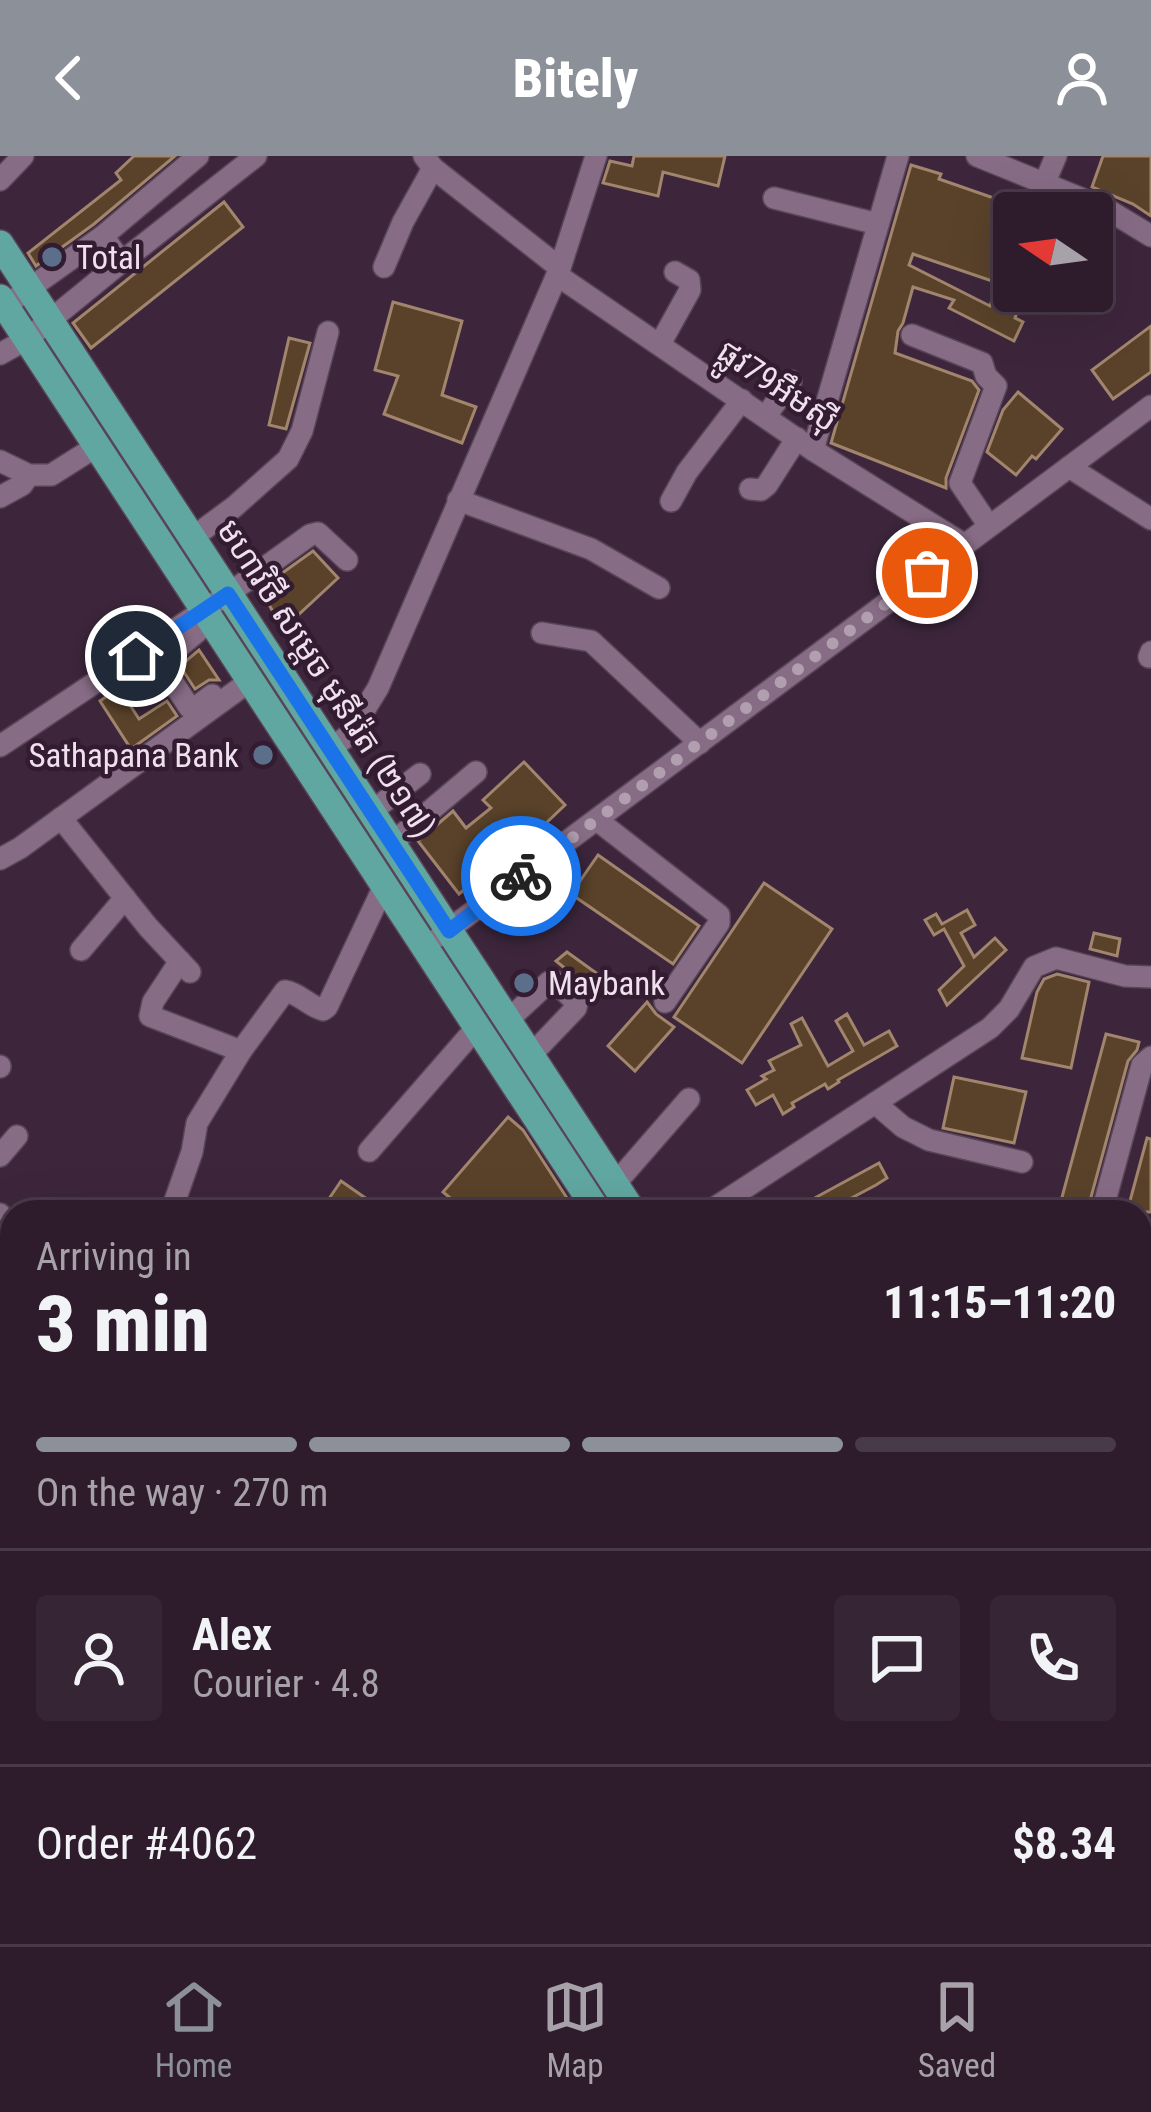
<!DOCTYPE html>
<html lang="en">
<head>
<meta charset="utf-8">
<style>
  :root { --surface:#2e1c2d; --page:#362535; --text:#f1f3f6; --muted:#a7a1aa; --line:#493a49; --accent:#8c9099 }
  body { margin:0; font-family:"Roboto Condensed","Noto Sans Khmer",sans-serif; background:var(--page); color:var(--text); height:100vh; display:flex; flex-direction:column; font-size:45px; white-space:nowrap }
  * { box-sizing:border-box; margin:0 }
  p { font-size:39px; color:var(--muted) }
  .icon { flex:none; width:66px; height:66px; fill:none; stroke:currentColor; stroke-width:2; stroke-linecap:round; stroke-linejoin:round }
  .map { position:relative; flex:1; overflow:hidden }
  .side { position:absolute; left:0px; top:1044px; width:1152px; height:744px; display:flex; flex-direction:column; background:var(--surface); border-radius:36px 36px 0 0; box-shadow:0 12px 48px #0002,0 0 0 3px var(--line) }
  .side>* { flex:none }
  .needle { width:78px; rotate:283deg }
  .tools { position:absolute; left:993px; top:36px; display:grid; gap:24px }
  .tools a { display:grid; place-items:center; width:120px; height:120px; border-radius:12px; background:var(--surface); box-shadow:0 12px 48px #0002,0 0 0 3px var(--line); font-size:60px }
  .pin { position:absolute; display:grid; place-items:center; width:102px; height:102px; color:#fff; margin:-51px; border:6px solid #fff; border-radius:50%; box-shadow:0 3px 12px #0007 }
  .courier { position:absolute; display:grid; place-items:center; width:120px; height:120px; margin:-60px; border:9px solid #1a73e8; border-radius:50%; background:#fff; color:#222; box-shadow:0 3px 15px #0007 }
  .head em { font-style:normal; font-weight:800 }
  .head div { display:flex; flex-direction:column-reverse }
  .head { display:flex; align-items:center; justify-content:space-between; height:204px; padding:0 36px }
  h1 { font-size:78px; font-weight:800; line-height:90px }
  .bar { display:grid; grid-template-columns:repeat(4,1fr); gap:18px 12px; align-content:center; height:144px; padding:0 36px }
  .bar i { height:15px; border-radius:9px; background:var(--line) }
  .bar .active { background:var(--accent) }
  .bar p { grid-column:span 4 }
  .line { display:flex; align-items:center; gap:30px; padding:0 36px; border-top:3px solid var(--line) }
  .line div { flex:1 }
  .round { display:grid; place-items:center; flex:none; width:126px; height:126px; border-radius:12px; background:var(--page) }
  header { display:flex; justify-content:space-between; align-items:center; height:156px; padding:0 36px; background:var(--accent); color:#fff; font-size:54px; font-weight:800 }
  .tab-bar { display:flex; justify-content:space-around; align-items:center; height:168px; border-top:3px solid var(--line); background:var(--surface); font-size:33px; color:var(--muted) }
  .tab-bar a { display:grid; justify-items:center; gap:6px }
  .tab-bar .active { color:var(--accent) }
  .map>svg:first-child { display:block }
</style>
</head>
<body>
<header><svg class="icon" aria-label="back" viewBox="0 0 24 24"><path d="M15 5l-7 7 7 7"/></svg>Bitely<svg class="icon" aria-label="person" viewBox="0 0 24 24"><circle cx="12" cy="8" r="4"/><path d="M4 21q1-7 8-7t8 7"/></svg></header>
<div class="map">
<svg width="1151" height="1788" viewBox="0 0 1151 1788">
  <rect width="100%" height="100%" fill="#3d263c"/>
  <!-- building -->
  <g fill="#5a422a" stroke="#a1856c" stroke-width="3" fill-rule="evenodd">
    <polygon points="134,0 175,0 94,68 36,110 28,97 121,24 116,17"/>
    <polygon points="634,0 725,0 718,30 663,16 658,40 603,27 610,5 632,10"/>
    <polygon points="1103,0 1151,0 1151,60 1133,48 1092,31"/>
    <path d="M911 9 941 18 939 23 1014 49V135H1024L1015 162 1023 166 1014 185 949 152 954 144 913 131 903 167 898 175 895 197 972 225 979 234 946 322V332L831 287ZM913 98 998 127 990 150 909 109Z"/>
    <polygon points="224,46 243,71 91,192 73,167"/>
    <polygon points="393,146 462,165 442,239 476,251 462,287 384,258 398,220 375,214"/>
    <polygon points="1151,170 1151,216 1113,243 1092,214"/>
    <polygon points="289,182 310,187 286,273 269,269"/>
    <polygon points="1018,236 1062,273 1036,303 1032,300 1016,319 987,296 1003,254"/>
    <polygon points="313,395 338,422 283,473 260,433"/>
    <polygon points="199,494 219,524 209,524 195,533 180,510"/>
    <polygon points="119,532 139,563 167,545 177,560 131,593 100,545"/>
    <polygon points="524,606 565,649 524,688 519,682 486,708 490,713 459,738 418,685 453,655 466,672 491,652 483,644"/>
    <polygon points="598,699 699,770 673,808 571,738"/>
    <polygon points="764,727 832,773 742,907 674,861"/>
    <polygon points="967,754 975,769 961,777 974,801 995,782 1006,794 947,849 939,834 964,810 944,773 934,779 925,764 936,758 942,768"/>
    <polygon points="1094,777 1120,783 1117,800 1090,793"/>
    <polygon points="567,796 606,824 596,837 589,831 586,835 576,825 578,823 556,805"/>
    <polygon points="1057,818 1089,826 1071,912 1022,902 1037,836 1044,823"/>
    <polygon points="647,846 656,858 674,871 635,915 608,890"/>
    <polygon points="847,858 864,889 889,875 897,890 838,924 839,926 828,933 825,928 792,947 794,951 783,958 773,939 756,949 747,934 766,923 762,920 774,914 769,905 801,889 791,868 802,862 828,910 853,895 836,865"/>
    <polygon points="1106,878 1139,886 1137,894 1128,905 1087,1056 1058,1056"/>
    <polygon points="954,921 1026,936 1014,987 943,972"/>
    <polygon points="508,961 523,974 576,1056 467,1056 443,1036"/>
    <polygon points="1147,982 1151,983 1151,1056 1127,1056"/>
    <polygon points="879,1007 887,1022 876,1029 825,1056 789,1056"/>
    <polygon points="341,1025 374,1048 369,1056 320,1056"/>
    <polygon points="636,1776 966,1776 967,1788 632,1788"/>
  </g>
  <g fill="none" stroke-linecap="round" stroke-linejoin="round">
    <defs>
      <g id="minor">
        <polyline points="424,0 433,12 560,112"/>
        <polyline points="977,0 1105,52 1151,80"/>
        <polyline points="0,24 23,0"/>
        <polyline points="1045,26 1056,0"/>
        <polyline points="774,42 878,68"/>
        <polyline points="103,80 198,0"/>
        <polyline points="119,108 256,0"/>
        <polyline points="384,111 403,66 433,12"/>
        <polyline points="557,119 813,294 965,389"/>
        <polyline points="912,179 982,207 986,220 996,230 960,327 989,370"/>
        <polyline points="660,188 690,134 689,124 675,116"/>
        <polyline points="0,198 27,183 119,108 115,97 103,80 5,150"/>
        <polyline points="766,260 791,225"/>
        <polyline points="813,294 898,0"/>
        <polyline points="0,305 29,319 51,319 97,290"/>
        <polyline points="1069,311 1151,363"/>
        <polyline points="750,333 761,334 767,329 797,282"/>
        <polyline points="0,341 22,329 29,319"/>
        <polyline points="458,344 591,393 659,432"/>
        <polyline points="671,345 687,316 742,244"/>
        <polyline points="192,382 234,351 288,303 302,275 328,176"/>
        <polyline points="211,464 166,502 163,511 189,551 195,552 212,539"/>
        <polyline points="542,477 591,485 700,587"/>
        <polyline points="1149,501 1151,496"/>
        <polyline points="0,590 228,438 310,379 318,377 347,404"/>
        <polyline points="330,593 349,579 378,532 560,112 596,0"/>
        <polyline points="371,656 420,618"/>
        <polyline points="61,662 148,771 190,816"/>
        <polyline points="597,664 719,759 719,767 665,846"/>
        <polyline points="392,687 476,616"/>
        <polyline points="0,703 20,692 250,525"/>
        <polyline points="440,780 1151,250"/>
        <polyline points="81,794 125,742"/>
        <polyline points="180,805 153,846 150,860 241,895"/>
        <polyline points="508,864 549,826 554,825 577,847 576,852 531,899"/>
        <polyline points="0,911 0,910"/>
        <polyline points="875,947 903,971 929,984 1022,1006"/>
        <polyline points="369,995 477,871"/>
        <polyline points="0,1000 17,980"/>
        <polyline points="615,1028 689,943"/>
        <path d="M171 1056 192 996 197 967 241 895 285 835C299 837 309 850 323 854L327 851 384 730"/>
        <polyline points="708,1056 990,872 1009,853 1034,811 1056,802 1125,820 1151,821"/>
        <polyline points="1102,1056 1142,909 1151,901"/>
        <polyline points="0,1058 12,1071"/>
        <polyline points="0,1164 12,1149"/>
        <polyline points="1140,1280 1151,1250"/>
        <polyline points="1140,1299 1151,1302"/>
        <polyline points="0,1327 12,1308"/>
        <polyline points="0,1430 12,1437"/>
        <polyline points="0,1701 12,1706"/>
        <polyline points="1140,1702 1151,1719"/>
        <polyline points="1140,1751 1151,1739"/>
        <polyline points="230,1776 257,1788"/>
        <polyline points="0,1784 13,1788"/>
        <polyline points="45,1788 54,1776"/>
        <polyline points="136,1788 140,1776"/>
        <polyline points="584,1788 588,1776"/>
        <polyline points="1030,1788 1043,1786 1060,1776"/>
      </g>
      <g id="major">
        <polyline points="0,88 633,1056"/>
        <polyline points="0,142 598,1056"/>
        <polyline points="1071,1776 1086,1788"/>
        <polyline points="1105,1776 1113,1788"/>
      </g>
    </defs>
    <!-- minor casing -->
    <use href="#minor" stroke="#584557" stroke-width="24"/>
    <!-- major casing -->
    <use href="#major" stroke="#584557" stroke-width="30"/>
    <!-- minor -->
    <use href="#minor" stroke="#876c85" stroke-width="21"/>
    <!-- major -->
    <use href="#major" stroke="#61a7a1" stroke-width="27"/>
  </g>
  <g fill="none" stroke-linecap="round" stroke-linejoin="round">
    <!-- done -->
    <polyline stroke="#b19fb0" stroke-width="12" stroke-dasharray="0 21.6" points="521,720 927,417"/>
    <!-- route -->
    <polyline stroke="#1a73e8" stroke-width="15" points="136,500 228,438 449,775 521,720"/>
  </g>
  <!-- markers -->
  <g fill="#5c6f8a" stroke="#331c31" stroke-width="4.5">
    <circle cx="52" cy="101" r="12"/>
    <circle cx="263" cy="599" r="12"/>
    <circle cx="524" cy="827" r="12"/>
  </g>
  <g text-anchor="middle" stroke-width="9" stroke-linejoin="round" paint-order="stroke">
    <!-- poi labels -->
    <g font-size="33" fill="#efe0ee" stroke="#331c31" text-anchor="start">
      <text x="76" y="113">Total</text>
      <text x="239" y="611" text-anchor="end">Sathapana Bank</text>
      <text x="548" y="839">Maybank</text>
    </g>
    <!-- street labels -->
    <g font-size="33" fill="#efe0ee" stroke="#331c31">
      <text transform="translate(778 229) rotate(34)" y="12">ផ្លូវ79អឹមស៊ី</text>
      <text transform="translate(327 522) rotate(57)" y="12">មហាវិថី សម្តេច មុនីរ៉េត (២១៧)</text>
    </g>
  </g>
</svg>
<div class="tools">
<a><svg class="needle" viewBox="-14 -14 28 28"><path d="M0-13l5 13h-10z" fill="#e53935"/><path d="M0 13l5-13h-10z" fill="#a7a1aa"/></svg></a>
</div>
<div class="pin" style="left:927px;top:417px;background:#ea580c"><svg class="icon" aria-label="bag" viewBox="0 0 24 24"><path d="M5 8h14l-1 12H6zM9 8a3 3 0 0 1 6 0"/></svg></div>
<div class="pin" style="left:136px;top:500px;background:#1f2937"><svg class="icon" aria-label="home" viewBox="0 0 24 24"><path d="M3 11l9-7 9 7M6 9v11h12V9"/></svg></div>
<div class="courier" style="left:521px;top:720px"><svg class="icon" aria-label="bike" viewBox="0 0 24 24"><circle cx="6" cy="16" r="4"/><circle cx="18" cy="16" r="4"/><path d="M6 16l4-8h5l3 8M10 8l3 8H6M13 5h3"/></svg></div>
<section class="side">
<div class="head"><div><h1>3 min</h1><p>Arriving in</p></div><em>11:15–11:20</em></div>
<div class="bar"><i class="active"></i><i class="active"></i><i class="active"></i><i></i><p>On the way · 270 m</p></div>
<div class="line" style="height:216px"><a class="round"><svg class="icon" aria-label="person" viewBox="0 0 24 24"><circle cx="12" cy="8" r="4"/><path d="M4 21q1-7 8-7t8 7"/></svg></a><div><b>Alex</b><p>Courier · 4.8</p></div><a class="round"><svg class="icon" aria-label="chat" viewBox="0 0 24 24"><path d="M4 5h16v11H9l-5 4z"/></svg></a><a class="round"><svg class="icon" aria-label="phone" viewBox="0 0 24 24"><path d="M5 4h4l2 5-3 2q2 4 5 5l2-3 5 2v4C11 20 4 13 5 4z"/></svg></a></div>
<div class="line" style="height:156px"><div>Order #4062</div><b>$8.34</b></div>
</section>
</div>
<nav class="tab-bar">
<a class="active"><svg class="icon" aria-label="home" viewBox="0 0 24 24"><path d="M3 11l9-7 9 7M6 9v11h12V9"/></svg>Home</a>
<a><svg class="icon" aria-label="map" viewBox="0 0 24 24"><path d="M3 6l6-2 6 2 6-2v14l-6 2-6-2-6 2zM9 4v14M15 6v14"/></svg>Map</a>
<a><svg class="icon" aria-label="saved" viewBox="0 0 24 24"><path d="M7 4h10v16l-5-4-5 4z"/></svg>Saved</a>
</nav>
</body>
</html>
